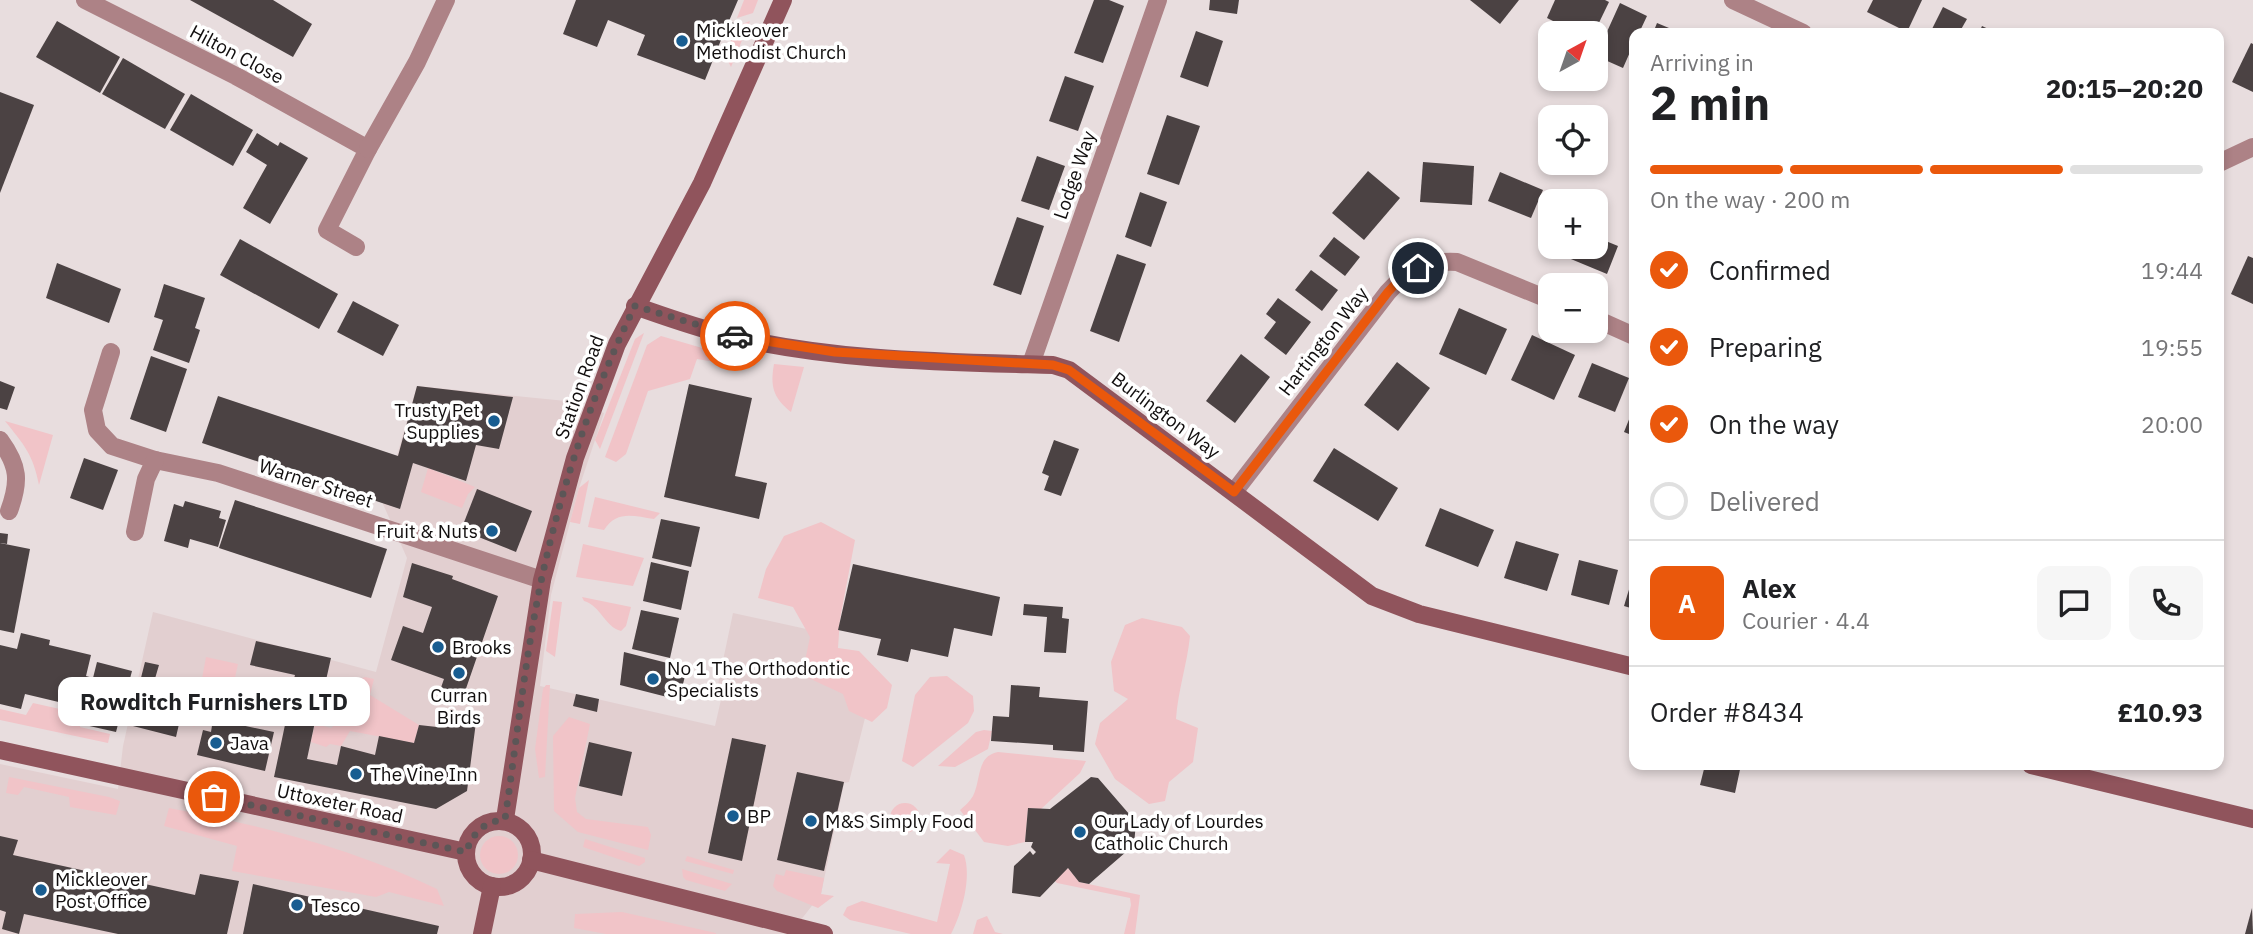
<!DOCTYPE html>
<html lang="en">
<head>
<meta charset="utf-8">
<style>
  :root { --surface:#fff; --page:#f6f6f6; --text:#202124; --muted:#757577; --line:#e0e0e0; --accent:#ea580c }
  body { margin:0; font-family:"IBM Plex Sans",sans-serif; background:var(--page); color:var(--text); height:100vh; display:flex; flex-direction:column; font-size:26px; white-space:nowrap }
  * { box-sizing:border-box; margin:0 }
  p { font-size:23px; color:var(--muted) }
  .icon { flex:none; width:38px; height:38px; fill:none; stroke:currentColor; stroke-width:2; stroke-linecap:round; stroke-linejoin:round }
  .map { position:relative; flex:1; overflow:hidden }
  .details { position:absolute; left:1629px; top:28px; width:595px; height:742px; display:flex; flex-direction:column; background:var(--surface); border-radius:14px; box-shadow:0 4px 10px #0003 }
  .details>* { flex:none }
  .needle { width:46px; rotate:40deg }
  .controls { position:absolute; left:1538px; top:21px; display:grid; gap:14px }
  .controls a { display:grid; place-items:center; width:70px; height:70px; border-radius:14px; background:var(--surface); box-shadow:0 4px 10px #0003; font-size:35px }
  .pin { position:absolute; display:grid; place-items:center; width:60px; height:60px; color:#fff; margin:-30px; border:4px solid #fff; border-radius:50%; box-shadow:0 2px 7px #0007 }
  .courier { position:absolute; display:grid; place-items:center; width:70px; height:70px; margin:-35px; border:5px solid #ea580c; border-radius:50%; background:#fff; color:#222; box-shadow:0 2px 9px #0007 }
  .bubble { position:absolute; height:49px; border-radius:14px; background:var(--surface); box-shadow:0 4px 10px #0003; font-size:23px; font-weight:700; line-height:49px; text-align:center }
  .summary em { font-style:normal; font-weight:700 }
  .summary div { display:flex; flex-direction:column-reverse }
  .summary { display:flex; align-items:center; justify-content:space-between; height:119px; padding:0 21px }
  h1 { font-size:46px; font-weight:700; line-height:52px }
  .bar { display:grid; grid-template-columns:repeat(4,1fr); gap:10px 7px; align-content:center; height:84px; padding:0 21px }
  .bar i { height:9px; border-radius:5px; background:var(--line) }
  .bar .selected { background:var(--accent) }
  .bar p { grid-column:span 4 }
  .line { display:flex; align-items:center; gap:18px; padding:0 21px; border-top:2px solid var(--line) }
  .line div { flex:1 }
  .round { display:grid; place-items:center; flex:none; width:74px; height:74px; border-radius:14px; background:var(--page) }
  ol { padding:0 21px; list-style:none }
  li { display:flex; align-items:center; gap:21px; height:77px }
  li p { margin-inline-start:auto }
  li .icon { padding:7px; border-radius:50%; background:var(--accent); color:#fff; stroke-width:4 }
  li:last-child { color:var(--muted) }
  li i { width:38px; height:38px; border:4px solid var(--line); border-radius:50% }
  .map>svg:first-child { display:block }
</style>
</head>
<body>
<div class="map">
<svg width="2253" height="934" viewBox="0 0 2253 934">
  <rect width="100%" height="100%" fill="#e8ddde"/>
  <!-- built -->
  <polygon fill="#e2cfd0" points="417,386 566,401 604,413 579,488 551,595 540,686 715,726 723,691 717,689 733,613 820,632 872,690 849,782 844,783 821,894 790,934 0,934 0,764 118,789 123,746 153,612 376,672 407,558 383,504"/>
  <!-- green -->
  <g fill="#f1c4c8">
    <polygon points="744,0 758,0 753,13 737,18"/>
    <polygon points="750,21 731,67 725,55 737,26"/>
    <polygon points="644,333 600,449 595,440 635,339"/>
    <polygon points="661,336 740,359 745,367 697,359 690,379 648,391 626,454 616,462 605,457 647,345"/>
    <path d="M774 364 804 367 791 412C773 398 770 386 774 364Z"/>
    <path d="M5 421 53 435 39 485C33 454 24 445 5 421Z"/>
    <polygon points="428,468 475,487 468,494 462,508 421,492"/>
    <polygon points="589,480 580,524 570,522 579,488"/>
    <path d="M595 497 660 513 654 519C633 516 617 510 604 530L588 527Z"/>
    <polygon points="821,522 855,540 840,619 838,648 859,651 892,685 887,708 872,722 849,711 843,694 802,675 810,637 793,607 758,598 766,569 784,536"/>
    <polygon points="583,544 644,558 633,586 576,577"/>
    <path d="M582 597 631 607 626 626 621 631C605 627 601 606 584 601Z"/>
    <polygon points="553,601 562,602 555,657 546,651"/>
    <path d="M1142 618 1182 627 1190 636C1187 665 1178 690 1176 719L1198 728 1193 762 1169 782 1165 801 1149 804 1115 779 1095 744 1100 723 1128 699 1114 691 1111 662 1125 625Z"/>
    <polygon points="206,657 238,664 228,709 193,727"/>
    <polygon points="947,676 973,696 974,711 968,723 913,767 902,761 915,695 930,677"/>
    <path d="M365 677 374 679 370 695 419 725 414 743 350 731 341 746 330 744 326 747 311 742 315 724 331 728 336 724C341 700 340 687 365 677Z"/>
    <polygon points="546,685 550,685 545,777 539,778 535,749 543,689"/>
    <polygon points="33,703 82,714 80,727 110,734 108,743 0,720 0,709 26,715"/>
    <polygon points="569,717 590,724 575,798 577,812 586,819 648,827 651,835 648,850 578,832 554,811 553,736"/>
    <polygon points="984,730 992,731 988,749 955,767 938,766 976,732"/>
    <path d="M998 752 1086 761 1080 773 1041 809 1028 808 1025 842 1008 846 984 842 960 810C965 806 970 801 973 796 981 781 976 756 998 752Z"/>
    <polygon points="9,777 109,797 120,801 116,815 70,807 69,797 24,787 18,795 6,793"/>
    <circle cx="905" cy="818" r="15"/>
    <path d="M169 808C260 825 354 849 437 889L444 906 389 892 376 897 232 871 237 846 164 826Z"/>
    <circle cx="499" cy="855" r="19"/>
    <polygon points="585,839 645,858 645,862 639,866 583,847"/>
    <path d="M950 849 964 855C972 877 962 913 951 934H911L850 920 843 915 847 907 862 901 937 922 950 864 936 863Z"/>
    <polygon points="687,856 734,870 733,874 685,861"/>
    <polygon points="1068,868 1079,882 1140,895 1135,934 1124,934 1131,905 1130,898 1057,883 1054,880"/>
    <polygon points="682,869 732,884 725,891 686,880 683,877"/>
    <polygon points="786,870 824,878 821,894 834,896 818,908 777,891 773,886 776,874 784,876"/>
    <polygon points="622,912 716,933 716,934 606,934 574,928 575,914"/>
    <polygon points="987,916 995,932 1003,934 973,934 977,920"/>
  </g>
  <!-- building -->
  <g fill="#4b4243">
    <polygon points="190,0 273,0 312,24 293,57"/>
    <polygon points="576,0 738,0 729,21 744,27 723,35 705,80 637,55 645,35 608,20 597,47 563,34"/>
    <polygon points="1094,0 1109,0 1124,6 1103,63 1074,53"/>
    <polygon points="1210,0 1239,0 1237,14 1209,10"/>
    <polygon points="1470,0 1519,0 1500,24"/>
    <polygon points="1555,0 1605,0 1609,2 1594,33 1577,33 1547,18"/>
    <polygon points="1873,0 1922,0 1907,32 1867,12"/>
    <polygon points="1620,3 1647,16 1639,33 1634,33 1634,43 1623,68 1596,56"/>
    <polygon points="1943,7 1967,19 1959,33 1930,33"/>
    <polygon points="57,21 120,57 100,93 36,57"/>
    <polygon points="1657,23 1681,33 1653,33"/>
    <polygon points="1982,26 1997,33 1979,33"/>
    <polygon points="1196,31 1223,41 1208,87 1180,77"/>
    <polygon points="2251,43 2253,44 2253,92 2232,82"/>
    <polygon points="123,58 185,94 165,129 102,94"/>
    <polygon points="1065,76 1094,86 1078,131 1049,121"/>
    <polygon points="0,92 34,105 0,193"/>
    <polygon points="191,94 253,130 233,166 170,130"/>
    <polygon points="1167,115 1200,126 1179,185 1147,174"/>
    <polygon points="257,133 278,146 280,142 308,158 270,224 243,208 267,165 246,152"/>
    <polygon points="1037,156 1065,166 1049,210 1021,201"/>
    <polygon points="1423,162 1474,166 1472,205 1420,202"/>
    <polygon points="1368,171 1400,198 1364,240 1332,213"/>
    <polygon points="1500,172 1543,190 1531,218 1488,201"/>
    <polygon points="1140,192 1167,202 1151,247 1125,237"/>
    <polygon points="1017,217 1044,226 1021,295 993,285"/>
    <polygon points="1334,237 1360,257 1345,276 1319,256"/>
    <polygon points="1596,237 1618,246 1607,274 1554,252 1557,247 1596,247"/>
    <polygon points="240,239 338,294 319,329 220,275"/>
    <polygon points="1117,254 1146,264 1119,342 1090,331"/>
    <polygon points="2248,256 2253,258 2253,304 2231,294"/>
    <polygon points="57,263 121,289 109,323 46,298"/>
    <polygon points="1311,270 1338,290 1322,311 1295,290"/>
    <polygon points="164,284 205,298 195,328 200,330 189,363 153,350 163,320 154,317"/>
    <polygon points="1278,298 1311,322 1286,355 1264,338 1276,322 1266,314"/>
    <polygon points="353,301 399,325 383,356 337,332"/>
    <polygon points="1459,308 1507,329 1486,375 1439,354"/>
    <polygon points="1532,335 1575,355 1554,400 1511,380"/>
    <polygon points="1241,354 1270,377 1235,423 1206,401"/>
    <polygon points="151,356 187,369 166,432 130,419"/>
    <polygon points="1397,362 1430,388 1398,431 1364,405"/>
    <polygon points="1592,363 1629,378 1615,412 1578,397"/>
    <polygon points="0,381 15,387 7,410 0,408"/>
    <polygon points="689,384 752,398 735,476 767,483 759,519 664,497"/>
    <polygon points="417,386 513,397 499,449 476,445 466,481 413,463 400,509 202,443 218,396 398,456"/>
    <polygon points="1634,407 1634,436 1624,432"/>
    <polygon points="1054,440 1079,449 1061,496 1044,490 1049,476 1042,473"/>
    <polygon points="1334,448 1398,488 1378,521 1313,481"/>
    <polygon points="84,458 118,470 103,510 70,498"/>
    <polygon points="477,489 532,511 516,552 461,530"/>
    <polygon points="235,500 387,549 371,598 219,548"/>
    <polygon points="185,501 221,511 219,518 226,520 218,547 190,539 188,548 164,541 174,504 183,507"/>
    <polygon points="1440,508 1494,530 1478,567 1425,546"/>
    <polygon points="661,519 700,527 691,567 652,558"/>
    <polygon points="0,533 8,534 7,544 0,543"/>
    <polygon points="1516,541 1559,554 1547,591 1504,578"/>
    <polygon points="0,543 30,549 14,633 0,630"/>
    <polygon points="1579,560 1618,570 1609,605 1571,595"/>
    <polygon points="651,562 689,571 681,610 643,601"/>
    <polygon points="412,563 453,576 452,579 498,596 461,703 438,696 444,679 391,660 403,626 423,633 432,607 403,597"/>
    <polygon points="853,564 1000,597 992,636 954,628 948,657 911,649 908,662 877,655 881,639 838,630"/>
    <polygon points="1634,573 1634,609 1624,606"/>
    <polygon points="1024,604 1063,607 1062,618 1069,619 1066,653 1044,652 1047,617 1023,615"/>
    <polygon points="641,610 679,618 670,658 632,649"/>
    <polygon points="21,633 50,640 49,645 91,655 86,676 93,678 97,662 132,671 116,732 85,725 88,709 25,694 21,709 0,704 0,645 17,649"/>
    <polygon points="256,641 331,658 324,689 293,682 295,675 250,665"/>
    <polygon points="624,652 687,668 679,700 620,685"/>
    <polygon points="145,662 159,665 154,682 176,687 171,708 182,711 176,737 129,725"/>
    <polygon points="1011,685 1040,687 1039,697 1088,701 1084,752 1053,750 1053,745 991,741 993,716 1009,717"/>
    <polygon points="293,687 311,691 306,714 316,717 307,759 337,765 341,746 375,755 379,736 414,743 419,725 437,727 438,717 476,722 467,791 436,809 274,777"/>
    <polygon points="576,694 599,699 597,712 573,706"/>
    <polygon points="213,719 274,732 265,771 197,755 203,730 211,732"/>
    <polygon points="732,738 766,745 742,861 708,853"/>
    <polygon points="589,742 632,752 622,796 579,786"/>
    <polygon points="1705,765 1741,765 1735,793 1700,785"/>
    <polygon points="797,772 844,782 824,871 777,860"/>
    <polygon points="1091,777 1098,778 1136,822 1134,845 1089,884 1079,882 1068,868 1040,897 1012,893 1014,866 1030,851 1033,855 1036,852 1031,847 1033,842 1025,842 1028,808 1050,809"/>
    <polygon points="0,836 18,840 13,855 195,895 200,874 239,881 227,934 118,934 24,914 19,934 2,929 6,912 0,910"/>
    <polygon points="253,884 439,926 437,934 243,934"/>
    <polygon points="2252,908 2253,934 2245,934"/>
  </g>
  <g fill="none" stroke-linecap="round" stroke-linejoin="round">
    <!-- street -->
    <g stroke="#ad8286" stroke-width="18">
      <polyline points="85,0 236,76 368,149 327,230 356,247"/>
      <polyline points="1733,0 1803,33"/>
      <polyline points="368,149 417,62 446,0"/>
      <polyline points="2219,163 2253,147"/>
      <polyline points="1596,319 1634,336"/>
      <polyline points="111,352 93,410 97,430 112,446 155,460 218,473 542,580"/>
      <polyline points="1031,364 1158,0"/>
      <path d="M0 440C19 466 20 481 9 511"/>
      <path d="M1234 492 1388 292C1407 271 1427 260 1457 262L1550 300"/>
      <polyline points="135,532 146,479 155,460"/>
    </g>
    <!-- secondary -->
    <g stroke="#90545c" stroke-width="18">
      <path d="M635 306C663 316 692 326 722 334 828 361 944 362 1053 365L1069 370 1372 596 1419 614 1634 667"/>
      <polyline points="0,750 466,852"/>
      <polyline points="2031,765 2253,819"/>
      <polyline points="505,819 542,580 575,458 617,344 702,183 783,0"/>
      <circle cx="499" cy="854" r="33"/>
      <polyline points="531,860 824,934"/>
      <polyline points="482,934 492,886"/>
    </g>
  </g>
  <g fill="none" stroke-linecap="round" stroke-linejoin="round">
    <!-- done -->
    <path stroke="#5c5657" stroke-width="7" stroke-dasharray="0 12.6" d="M214 797 466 852C474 831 483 823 505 819 517 739 525 657 542 577 562 485 593 391 635 306L735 336"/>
    <!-- route -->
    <polyline stroke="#ea580c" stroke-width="9" points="735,336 835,352 1053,365 1069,370 1234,492 1388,292 1400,279 1418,268"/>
  </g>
  <!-- markers -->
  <g fill="#185d91" stroke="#fff" stroke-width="2.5">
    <circle cx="682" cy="41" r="7"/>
    <circle cx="494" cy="421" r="7"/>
    <circle cx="492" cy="531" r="7"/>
    <circle cx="438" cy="647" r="7"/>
    <circle cx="459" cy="673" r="7"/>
    <circle cx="653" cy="679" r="7"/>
    <circle cx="216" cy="743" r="7"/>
    <circle cx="356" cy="774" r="7"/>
    <circle cx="733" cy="816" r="7"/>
    <circle cx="811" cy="821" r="7"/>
    <circle cx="1080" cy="832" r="7"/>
    <circle cx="41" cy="890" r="7"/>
    <circle cx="297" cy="905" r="7"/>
  </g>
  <g text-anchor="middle" stroke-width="7" stroke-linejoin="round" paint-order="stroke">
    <!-- poi labels -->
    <g font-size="19" fill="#110e0e" stroke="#fff" text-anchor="start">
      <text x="696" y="37">Mickleover<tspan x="696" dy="22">Methodist Church</tspan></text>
      <text x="480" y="417" text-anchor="end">Trusty Pet<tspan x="480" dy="22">Supplies</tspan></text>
      <text x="478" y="538" text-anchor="end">Fruit &amp; Nuts</text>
      <text x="452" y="654">Brooks</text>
      <text x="667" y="675">No 1 The Orthodontic<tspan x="667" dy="22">Specialists</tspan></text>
      <text x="459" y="702" text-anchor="middle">Curran<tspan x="459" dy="22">Birds</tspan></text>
      <text x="230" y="750">Java</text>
      <text x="370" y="781">The Vine Inn</text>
      <text x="747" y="823">BP</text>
      <text x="825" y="828">M&amp;S Simply Food</text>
      <text x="1094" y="828">Our Lady of Lourdes<tspan x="1094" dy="22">Catholic Church</tspan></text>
      <text x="55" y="886">Mickleover<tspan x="55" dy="22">Post Office</tspan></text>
      <text x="311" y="912">Tesco</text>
    </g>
    <!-- street labels -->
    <g font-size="19" fill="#110e0e" stroke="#fff">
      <text transform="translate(237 54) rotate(28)" y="7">Hilton Close</text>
      <text transform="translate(1074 175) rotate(-71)" y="7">Lodge Way</text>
      <text transform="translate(1323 341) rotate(-52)" y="7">Hartington Way</text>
      <text transform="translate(579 387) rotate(-70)" y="7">Station Road</text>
      <text transform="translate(1166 415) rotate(37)" y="7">Burlington Way</text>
      <text transform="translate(316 483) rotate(18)" y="7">Warner Street</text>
      <text transform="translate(340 803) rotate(12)" y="7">Uttoxeter Road</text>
    </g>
  </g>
</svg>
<div class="controls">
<a><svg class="needle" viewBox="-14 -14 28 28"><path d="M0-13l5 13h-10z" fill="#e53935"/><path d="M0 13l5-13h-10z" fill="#757577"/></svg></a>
<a><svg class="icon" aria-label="locate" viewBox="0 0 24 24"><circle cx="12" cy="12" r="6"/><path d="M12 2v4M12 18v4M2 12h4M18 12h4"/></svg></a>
<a>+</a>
<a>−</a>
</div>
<div class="pin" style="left:214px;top:797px;background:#ea580c"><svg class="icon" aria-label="bag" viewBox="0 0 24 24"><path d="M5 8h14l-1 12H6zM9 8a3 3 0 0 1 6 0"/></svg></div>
<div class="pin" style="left:1418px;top:268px;background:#1f2937"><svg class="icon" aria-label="home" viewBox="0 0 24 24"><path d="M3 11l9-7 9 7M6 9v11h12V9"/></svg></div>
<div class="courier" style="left:735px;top:336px"><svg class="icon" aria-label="car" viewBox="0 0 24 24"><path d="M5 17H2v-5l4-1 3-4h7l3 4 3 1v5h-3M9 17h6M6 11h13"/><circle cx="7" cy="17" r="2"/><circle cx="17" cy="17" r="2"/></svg></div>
<div class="bubble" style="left:58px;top:677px;width:312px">Rowditch Furnishers LTD</div>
<section class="details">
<div class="summary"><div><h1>2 min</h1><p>Arriving in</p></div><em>20:15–20:20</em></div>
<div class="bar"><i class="selected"></i><i class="selected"></i><i class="selected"></i><i></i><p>On the way · 200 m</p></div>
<ol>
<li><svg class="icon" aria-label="check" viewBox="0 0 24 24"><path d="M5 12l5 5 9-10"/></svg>Confirmed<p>19:44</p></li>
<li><svg class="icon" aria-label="check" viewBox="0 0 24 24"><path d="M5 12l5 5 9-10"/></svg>Preparing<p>19:55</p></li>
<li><svg class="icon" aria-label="check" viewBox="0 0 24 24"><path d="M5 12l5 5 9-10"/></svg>On the way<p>20:00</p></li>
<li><i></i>Delivered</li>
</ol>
<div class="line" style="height:126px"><b class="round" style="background:var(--accent);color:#fff">A</b><div><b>Alex</b><p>Courier · 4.4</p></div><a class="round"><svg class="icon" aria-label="chat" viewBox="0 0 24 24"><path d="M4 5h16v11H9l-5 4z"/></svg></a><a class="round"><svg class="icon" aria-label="phone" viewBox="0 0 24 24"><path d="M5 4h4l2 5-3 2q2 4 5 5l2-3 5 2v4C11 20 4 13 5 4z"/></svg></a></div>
<div class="line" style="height:91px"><div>Order #8434</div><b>£10.93</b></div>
</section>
</div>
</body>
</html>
